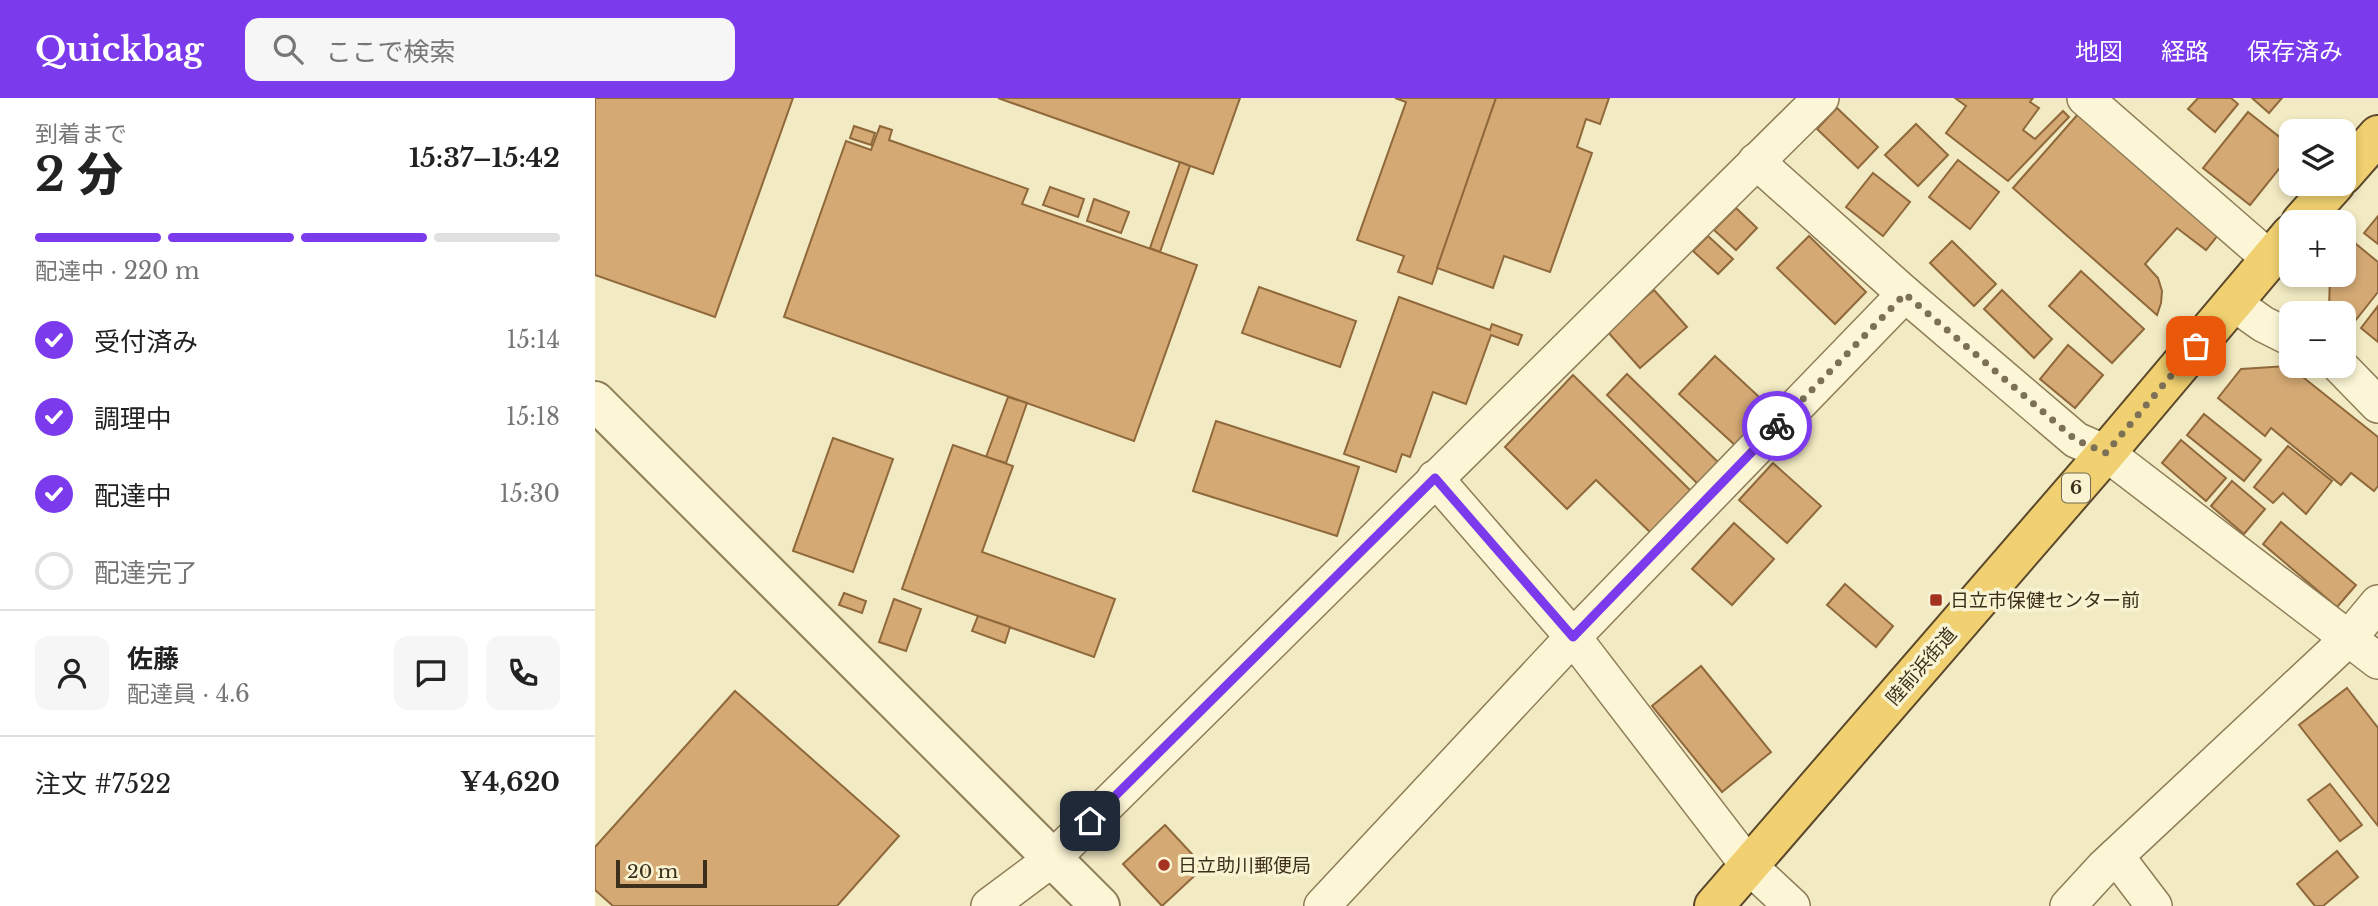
<!DOCTYPE html>
<html lang="ja">
<head>
<meta charset="utf-8">
<style>
  :root { --surface:#fff; --page:#f6f6f6; --text:#222; --muted:#767676; --line:#e0e0e0; --accent:#7c3aed }
  body { margin:0; font-family:"Libre Baskerville","Noto Sans JP",serif; background:var(--page); color:var(--text); height:100vh; display:flex; flex-direction:column; font-size:26px; white-space:nowrap }
  * { box-sizing:border-box; margin:0 }
  p { font-size:23px; color:var(--muted) }
  .icon { flex:none; width:38px; height:38px; fill:none; stroke:currentColor; stroke-width:2; stroke-linecap:round; stroke-linejoin:round }
  .map { position:relative; flex:1; overflow:hidden }
  .sheet { display:flex; flex-direction:column; background:var(--surface); width:595px }
  .sheet>* { flex:none }
  .tools { position:absolute; left:1684px; top:21px; display:grid; gap:14px }
  .tools a { display:grid; place-items:center; width:77px; height:77px; border-radius:14px; background:var(--surface); box-shadow:0 4px 10px #0003; font-size:35px }
  .scale { position:absolute; left:21px; bottom:18px; width:91px; box-sizing:border-box; padding-left:7px; border:4px solid #3c301d; border-top:0; font-size:19px; line-height:24px; white-space:nowrap; color:#3c301d; -webkit-text-stroke:5px #f9f3d2; paint-order:stroke }
  .pin { position:absolute; display:grid; place-items:center; width:60px; height:60px; color:#fff; margin:-30px; border-radius:14px; box-shadow:0 4px 10px #0006 }
  .courier { position:absolute; display:grid; place-items:center; width:70px; height:70px; margin:-35px; border:5px solid #7c3aed; border-radius:50%; background:#fff; color:#222; box-shadow:0 2px 9px #0007 }
  .head em { font-style:normal; font-weight:800 }
  .head div { display:flex; flex-direction:column-reverse }
  .head { display:flex; align-items:center; justify-content:space-between; height:119px; padding:0 35px }
  h1 { font-size:46px; font-weight:800; line-height:52px }
  .bar { display:grid; grid-template-columns:repeat(4,1fr); gap:10px 7px; align-content:center; height:84px; padding:0 35px }
  .bar i { height:9px; border-radius:5px; background:var(--line) }
  .bar .selected { background:var(--accent) }
  .bar p { grid-column:span 4 }
  .line { display:flex; align-items:center; gap:18px; padding:0 35px; border-top:2px solid var(--line) }
  .line div { flex:1 }
  .round { display:grid; place-items:center; flex:none; width:74px; height:74px; border-radius:14px; background:var(--page) }
  ol { padding:0 35px; list-style:none }
  li { display:flex; align-items:center; gap:21px; height:77px }
  li p { margin-inline-start:auto }
  li .icon { padding:7px; border-radius:50%; background:var(--accent); color:#fff; stroke-width:4 }
  li:last-child { color:var(--muted) }
  li i { width:38px; height:38px; border:4px solid var(--line); border-radius:50% }
  header { display:flex; align-items:center; gap:42px; box-sizing:border-box; height:98px; padding:0 35px; background:var(--accent); color:#fff }
  header strong { font-size:33px }
  nav { display:flex; gap:38px; margin-inline-start:auto; font-size:24px }
  .search { width:490px; height:63px; background:var(--page); display:flex; align-items:center; gap:18px; box-sizing:border-box; padding:0 24px; border-radius:14px; color:var(--muted); font-size:26px }
  main { display:flex; flex:1; min-height:0 }
  .map>svg:first-child { display:block }
</style>
</head>
<body>
<header>
<strong>Quickbag</strong>
<div class="search"><svg class="icon" aria-label="search" viewBox="0 0 24 24"><circle cx="10" cy="10" r="6"/><path d="M15 15l6 6"/></svg>ここで検索</div>
<nav><a>地図</a><a>経路</a><a>保存済み</a></nav>
</header>
<main>
<section class="sheet">
<div class="head"><div><h1>2 分</h1><p>到着まで</p></div><em>15:37–15:42</em></div>
<div class="bar"><i class="selected"></i><i class="selected"></i><i class="selected"></i><i></i><p>配達中 · 220 m</p></div>
<ol>
<li><svg class="icon" aria-label="check" viewBox="0 0 24 24"><path d="M5 12l5 5 9-10"/></svg>受付済み<p>15:14</p></li>
<li><svg class="icon" aria-label="check" viewBox="0 0 24 24"><path d="M5 12l5 5 9-10"/></svg>調理中<p>15:18</p></li>
<li><svg class="icon" aria-label="check" viewBox="0 0 24 24"><path d="M5 12l5 5 9-10"/></svg>配達中<p>15:30</p></li>
<li><i></i>配達完了</li>
</ol>
<div class="line" style="height:126px"><a class="round"><svg class="icon" aria-label="person" viewBox="0 0 24 24"><circle cx="12" cy="8" r="4"/><path d="M4 21q1-7 8-7t8 7"/></svg></a><div><b>佐藤</b><p>配達員 · 4.6</p></div><a class="round"><svg class="icon" aria-label="chat" viewBox="0 0 24 24"><path d="M4 5h16v11H9l-5 4z"/></svg></a><a class="round"><svg class="icon" aria-label="phone" viewBox="0 0 24 24"><path d="M5 4h4l2 5-3 2q2 4 5 5l2-3 5 2v4C11 20 4 13 5 4z"/></svg></a></div>
<div class="line" style="height:91px"><div>注文 #7522</div><b>¥4,620</b></div>
</section>
<div class="map">
<svg width="1783" height="808" viewBox="0 0 1783 808">
  <rect width="100%" height="100%" fill="#f2eac2"/>
  <!-- building -->
  <g fill="#d4a974" stroke="#8f683b" stroke-width="2">
    <polygon points="0,0 198,0 120,219 0,177"/>
    <polygon points="403,0 645,0 618,76"/>
    <polygon points="800,0 901,0 837,186 803,174 809,158 762,142 811,4"/>
    <polygon points="901,0 1014,0 1005,26 991,21 982,49 997,55 955,174 909,158 898,190 842,170"/>
    <polygon points="1360,0 1438,0 1435,4 1444,10 1428,32 1440,41 1468,13 1474,19 1413,83 1351,35 1371,8"/>
    <polygon points="1603,0 1636,0 1643,6 1620,34 1593,11"/>
    <polygon points="1657,0 1687,0 1674,15"/>
    <polygon points="1242,10 1283,49 1263,70 1222,31"/>
    <polygon points="1653,14 1696,48 1696,56 1655,107 1608,70"/>
    <polygon points="1484,15 1623,137 1611,152 1582,130 1550,166 1563,180 1567,193 1566,205 1562,217 1418,90"/>
    <polygon points="1321,26 1353,57 1323,88 1290,57"/>
    <polygon points="259,28 280,35 276,47 255,40"/>
    <polygon points="285,28 297,32 294,42 433,91 427,106 602,167 539,343 189,219 251,43 276,52"/>
    <polygon points="1363,62 1404,94 1375,131 1334,99"/>
    <polygon points="585,64 595,68 565,154 555,150"/>
    <polygon points="1278,75 1315,104 1288,138 1251,109"/>
    <polygon points="455,89 489,101 483,119 448,107"/>
    <polygon points="499,101 534,114 526,135 492,123"/>
    <polygon points="1141,110 1162,130 1141,152 1119,132"/>
    <polygon points="1783,118 1783,146 1769,135"/>
    <polygon points="1113,138 1138,161 1123,176 1098,153"/>
    <polygon points="1214,138 1271,194 1240,226 1182,170"/>
    <polygon points="1755,141 1783,164 1783,194 1756,228 1748,222 1748,215 1740,215 1734,211 1735,177 1748,177 1748,151"/>
    <polygon points="1357,143 1401,186 1379,208 1335,165"/>
    <polygon points="1486,173 1549,231 1517,265 1454,208"/>
    <polygon points="664,189 761,223 745,269 647,235"/>
    <polygon points="1059,192 1092,229 1045,270 1012,233"/>
    <polygon points="1407,192 1457,241 1439,260 1389,211"/>
    <polygon points="804,199 895,232 897,226 927,237 923,247 896,237 871,306 838,294 815,359 807,356 801,374 749,356"/>
    <polygon points="1783,208 1783,244 1766,230"/>
    <polygon points="1473,247 1508,277 1480,310 1445,281"/>
    <polygon points="1120,258 1176,310 1141,348 1084,296"/>
    <polygon points="1694,268 1783,339 1783,388 1779,393 1756,375 1746,387 1676,330 1670,338 1623,300 1646,271"/>
    <polygon points="1032,276 1125,366 1104,387 1012,297"/>
    <polygon points="978,277 1098,395 1057,436 1001,382 972,411 910,349"/>
    <polygon points="413,299 432,305 411,365 391,359"/>
    <polygon points="1609,316 1666,362 1649,383 1592,337"/>
    <polygon points="621,323 764,369 742,438 598,393"/>
    <polygon points="238,340 298,361 258,474 198,453"/>
    <polygon points="1586,342 1631,380 1611,403 1567,365"/>
    <polygon points="358,347 418,368 387,454 520,501 499,559 307,491"/>
    <polygon points="1693,348 1737,383 1711,416 1688,395 1678,405 1659,389"/>
    <polygon points="1178,365 1226,408 1192,445 1144,402"/>
    <polygon points="1637,383 1670,411 1649,436 1616,408"/>
    <polygon points="1686,424 1761,487 1742,509 1668,446"/>
    <polygon points="1139,425 1179,461 1137,507 1097,471"/>
    <polygon points="1250,486 1298,528 1281,549 1232,507"/>
    <polygon points="249,495 271,503 267,515 244,507"/>
    <polygon points="299,501 326,511 311,553 284,544"/>
    <polygon points="383,518 415,529 410,545 377,533"/>
    <polygon points="1106,568 1176,654 1127,694 1057,608"/>
    <polygon points="1752,590 1783,630 1783,728 1704,627"/>
    <polygon points="140,593 304,738 242,808 18,808 0,792 0,749"/>
    <polygon points="1735,686 1767,727 1745,743 1713,702"/>
    <polygon points="570,727 609,769 567,808 528,766"/>
    <polygon points="1742,753 1763,779 1728,808 1720,808 1702,786"/>
  </g>
  <g fill="none" stroke-linecap="round" stroke-linejoin="round">
    <defs>
      <g id="minor">
        <polyline points="1490,0 1674,160"/>
        <polyline points="1161,63 1310,196 1481,342 1511,355 1783,563"/>
        <polyline points="1637,204 1668,226 1696,240"/>
        <polyline points="1745,268 1783,307"/>
        <polyline points="840,380 978,539 1153,767 1197,808"/>
        <polyline points="1521,758 1559,808"/>
        <polyline points="394,808 457,761 1226,0"/>
        <polyline points="727,808 978,539 1310,196"/>
        <polyline points="1473,808 1508,770 1754,540 1783,505"/>
      </g>
      <polyline id="tertiary" points="0,303 505,808"/>
      <g id="trunk">
        <polyline points="1748,77 1783,37"/>
        <polyline points="1706,124 1740,86"/>
        <polyline points="1119,808 1511,355 1696,136"/>
      </g>
    </defs>
    <!-- minor casing -->
    <use href="#minor" stroke="#8e7c57" stroke-width="38"/>
    <!-- tertiary casing -->
    <use href="#tertiary" stroke="#8e7c57" stroke-width="42"/>
    <!-- trunk casing -->
    <use href="#trunk" stroke="#5b482c" stroke-width="42"/>
    <!-- minor -->
    <use href="#minor" stroke="#fcf6d6" stroke-width="35"/>
    <!-- tertiary -->
    <use href="#tertiary" stroke="#fcf6d6" stroke-width="38"/>
    <!-- trunk -->
    <use href="#trunk" stroke="#f0d070" stroke-width="38"/>
  </g>
  <g fill="none" stroke-linecap="round" stroke-linejoin="round">
    <!-- done -->
    <polyline stroke="#7c7157" stroke-width="7" stroke-dasharray="0 12.6" points="1182,328 1310,196 1481,342 1511,355 1601,248"/>
    <!-- route -->
    <polyline stroke="#7c3aed" stroke-width="9" points="495,723 840,380 978,539 1182,328"/>
  </g>
  <!-- markers -->
  <g fill="#a33221" stroke="#f9f3d2" stroke-width="2.5">
    <rect x="1334" y="495" width="14" height="14" rx="3.5"/>
    <circle cx="569" cy="767" r="7"/>
  </g>
  <g text-anchor="middle" stroke-width="7" stroke-linejoin="round" paint-order="stroke">
    <!-- shield labels -->
    <rect fill="#f9f3d2" stroke="#756a53" stroke-width="2" x="1467" y="375.5" width="28" height="29" rx="5"/>
    <g font-size="18" font-weight="bold" fill="#3c301d">
      <text x="1481" y="396">6</text>
    </g>
    <!-- poi labels -->
    <g font-size="19" fill="#3c301d" stroke="#f9f3d2" text-anchor="start">
      <text x="1355" y="509">日立市保健センター前</text>
      <text x="583" y="774">日立助川郵便局</text>
    </g>
    <!-- street labels -->
    <g font-size="19" fill="#3c301d" stroke="#f9f3d2">
      <text transform="translate(1326 568) rotate(-49)" y="7">陸前浜街道</text>
    </g>
  </g>
</svg>
<div class="tools">
<a><svg class="icon" aria-label="layers" viewBox="0 0 24 24"><path d="M12 4l9 5-9 5-9-5zM3 14l9 5 9-5"/></svg></a>
<a>+</a>
<a>−</a>
</div>
<div class="scale">20 m</div>
<div class="pin" style="left:1601px;top:248px;background:#ea580c"><svg class="icon" aria-label="bag" viewBox="0 0 24 24"><path d="M5 8h14l-1 12H6zM9 8a3 3 0 0 1 6 0"/></svg></div>
<div class="pin" style="left:495px;top:723px;background:#1f2937"><svg class="icon" aria-label="home" viewBox="0 0 24 24"><path d="M3 11l9-7 9 7M6 9v11h12V9"/></svg></div>
<div class="courier" style="left:1182px;top:328px"><svg class="icon" aria-label="bike" viewBox="0 0 24 24"><circle cx="6" cy="16" r="4"/><circle cx="18" cy="16" r="4"/><path d="M6 16l4-8h5l3 8M10 8l3 8H6M13 5h3"/></svg></div>
</div>
</main>
</body>
</html>
